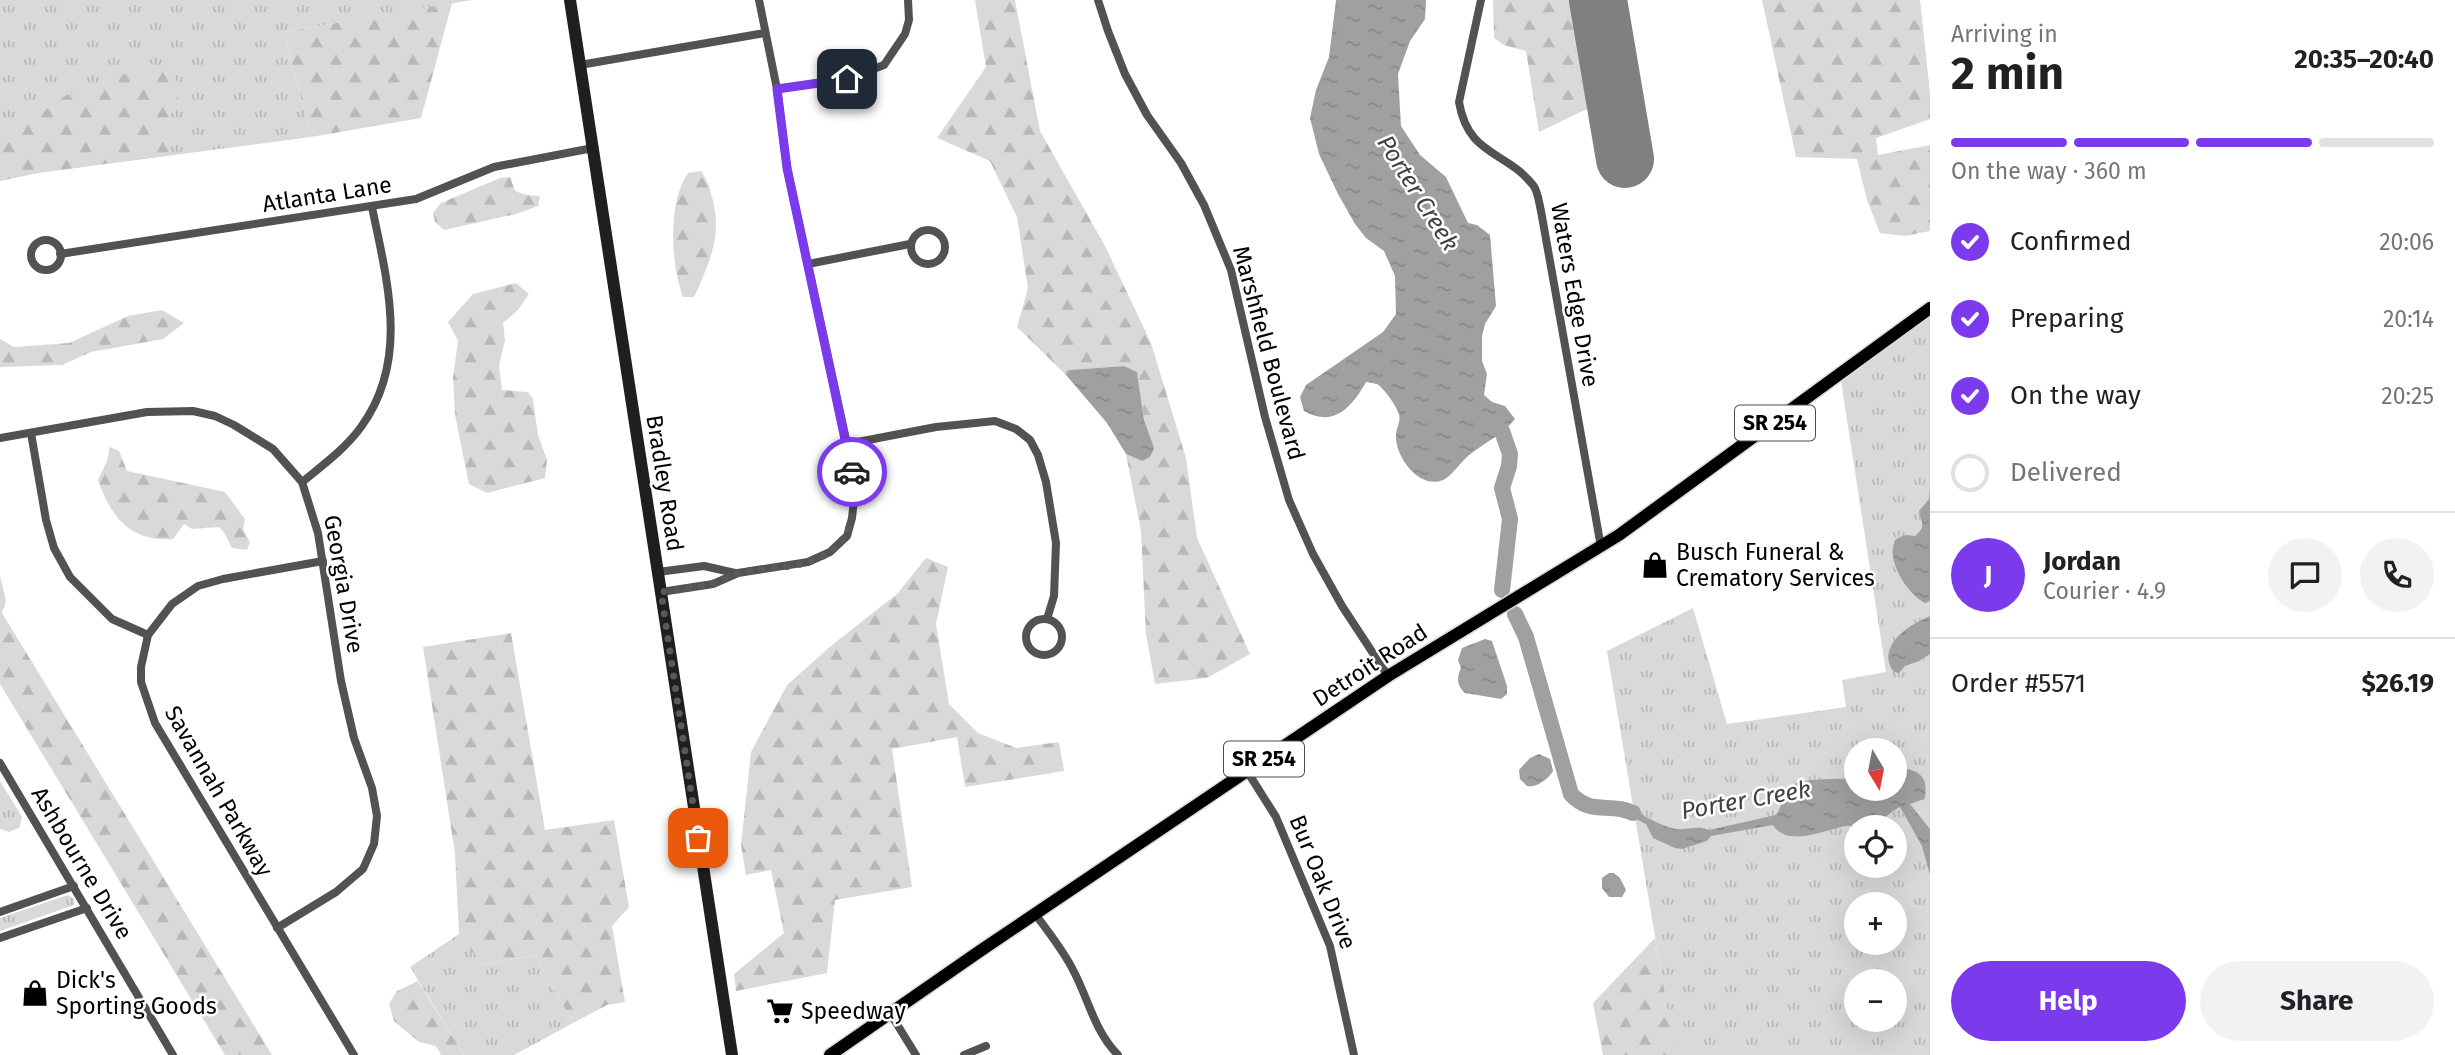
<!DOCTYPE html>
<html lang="en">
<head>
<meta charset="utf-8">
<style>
  :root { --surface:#fff; --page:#f2f2f2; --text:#202124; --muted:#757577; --line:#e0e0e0; --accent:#7c3aed }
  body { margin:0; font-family:"Fira Sans",sans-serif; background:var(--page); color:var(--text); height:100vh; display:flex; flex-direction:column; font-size:26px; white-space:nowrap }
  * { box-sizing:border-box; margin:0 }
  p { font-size:23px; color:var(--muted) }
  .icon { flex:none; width:38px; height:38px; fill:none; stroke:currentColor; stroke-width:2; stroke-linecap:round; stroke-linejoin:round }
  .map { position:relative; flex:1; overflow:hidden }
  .sheet { display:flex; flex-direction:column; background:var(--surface); width:525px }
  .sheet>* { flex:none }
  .needle { width:46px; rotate:170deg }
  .tools { position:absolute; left:1844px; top:738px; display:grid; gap:14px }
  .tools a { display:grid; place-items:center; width:63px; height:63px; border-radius:50%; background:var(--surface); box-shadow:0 7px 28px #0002; font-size:35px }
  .pin { position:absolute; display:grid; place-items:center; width:60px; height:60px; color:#fff; margin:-30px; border-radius:14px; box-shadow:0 4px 10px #0006 }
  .courier { position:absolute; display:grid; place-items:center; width:70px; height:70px; margin:-35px; border:5px solid #7c3aed; border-radius:50%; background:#fff; color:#222; box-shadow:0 2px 9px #0007 }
  .overview em { font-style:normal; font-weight:700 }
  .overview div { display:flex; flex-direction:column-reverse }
  .overview { display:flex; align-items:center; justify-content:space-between; height:119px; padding:0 21px }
  h1 { font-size:46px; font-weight:700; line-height:52px }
  .bar { display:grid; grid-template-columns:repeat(4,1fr); gap:10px 7px; align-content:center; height:84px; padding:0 21px }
  .bar i { height:9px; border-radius:5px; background:var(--line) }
  .bar .current { background:var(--accent) }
  .bar p { grid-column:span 4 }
  .line { display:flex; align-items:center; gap:18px; padding:0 21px; border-top:2px solid var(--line) }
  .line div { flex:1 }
  .round { display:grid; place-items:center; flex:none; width:74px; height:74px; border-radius:37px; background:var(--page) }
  ol { padding:0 21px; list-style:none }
  li { display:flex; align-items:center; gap:21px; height:77px }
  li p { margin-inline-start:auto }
  li .icon { padding:7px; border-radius:50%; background:var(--accent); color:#fff; stroke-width:4 }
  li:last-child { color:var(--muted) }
  li i { width:38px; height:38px; border:4px solid var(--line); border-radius:50% }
  .action { display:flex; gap:14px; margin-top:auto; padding:14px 21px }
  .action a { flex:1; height:80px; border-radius:42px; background:var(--accent); color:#fff; font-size:28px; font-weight:700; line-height:80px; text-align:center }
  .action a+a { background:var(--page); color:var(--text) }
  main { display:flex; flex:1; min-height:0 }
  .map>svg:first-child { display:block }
</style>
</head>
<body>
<main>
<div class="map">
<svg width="1930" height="1055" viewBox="0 0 1930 1055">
  <defs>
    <pattern id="grass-tufts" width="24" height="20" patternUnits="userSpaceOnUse" patternTransform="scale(1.75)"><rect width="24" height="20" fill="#d9d9d9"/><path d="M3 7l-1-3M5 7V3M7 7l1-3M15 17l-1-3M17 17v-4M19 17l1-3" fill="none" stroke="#b8b8b8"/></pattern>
    <pattern id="forest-firs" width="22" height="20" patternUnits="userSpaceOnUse" patternTransform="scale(1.75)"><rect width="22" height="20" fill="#d9d9d9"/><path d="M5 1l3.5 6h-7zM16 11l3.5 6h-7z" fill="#b8b8b8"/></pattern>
    <pattern id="water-ripples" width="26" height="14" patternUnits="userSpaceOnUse" patternTransform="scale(1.75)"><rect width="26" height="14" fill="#a0a0a0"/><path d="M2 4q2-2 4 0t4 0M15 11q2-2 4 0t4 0" fill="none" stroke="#888"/></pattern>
  </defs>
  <rect width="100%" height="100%" fill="#fff"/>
  <!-- grass -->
  <g fill="url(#grass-tufts)" fill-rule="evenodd">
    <polygon points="0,0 472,0 284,32 311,137 37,173 0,181"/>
    <path d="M1930 317V1055H1675L1607 651 1693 608 1727 724 1846 707 1842 680 1886 672 1841 381ZM1857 751H1895V789H1857ZM1857 828H1895V866H1857ZM1857 905H1895V943H1857ZM1857 982H1895V1020H1857Z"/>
    <polygon points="0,781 22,817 19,828 9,832 0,829"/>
    <polygon points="68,895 74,899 74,905 0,931 0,918"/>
    <polygon points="459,934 482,965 535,955 573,1023 514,1055 464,1055 410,967"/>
  </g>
  <!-- forest -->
  <g fill="url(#forest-firs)">
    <polygon points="975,0 1015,0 1040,131 1105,246 1151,343 1186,458 1197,538 1250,654 1207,678 1155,684 1146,634 1141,531 1126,454 1142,461 1153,449 1144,420 1137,372 1124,366 1069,370 1066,375 1017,327 1028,288 1017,217 990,161 937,138 986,67"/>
    <polygon points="1493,0 1573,0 1591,107 1539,132 1526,51 1504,45 1494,38"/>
    <polygon points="1762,0 1920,0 1930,93 1930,119 1876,138 1878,155 1930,145 1930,231 1905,236 1880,233 1867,200 1857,159 1796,157"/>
    <polygon points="452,3 421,118 311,137 284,32"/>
    <polygon points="152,64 180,83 176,109 161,124 173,155 37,173 0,181 0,143 63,97"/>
    <path d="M701 171C708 181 710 189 713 201 722 237 709 264 694 297H683C671 264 667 203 688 173Z"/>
    <polygon points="510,177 515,191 526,195 540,196 538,206 516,214 444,230 435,222 433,213 441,203 500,178"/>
    <polygon points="516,283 529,294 518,310 503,323 505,340 499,365 502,390 528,392 533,399 538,435 547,460 545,478 487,493 469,484 455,415 453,378 458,341 448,322 473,294"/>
    <polygon points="162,310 184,323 163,339 91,352 62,365 0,367 0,339 14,347 69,343 128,316"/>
    <path d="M110 447 119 451 127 471 225 492 245 519 243 529 250 542 247 550 232 548 225 534 219 527 192 529 184 524 173 539C130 542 111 517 98 480L107 461Z"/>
    <polygon points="926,558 948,567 936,624 949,704 978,733 1016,748 1059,742 1064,771 965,787 957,737 892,749 912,887 835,900 827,973 736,991 734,974 784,933 771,870 746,875 741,845 751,752 787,685 832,645 897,594"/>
    <polygon points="0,576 6,600 2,613 272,1055 225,1055 0,684"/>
    <polygon points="511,633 545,830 614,820 629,907 612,926 625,1002 607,1005 573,1023 535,955 482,965 459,934 455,853 423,647"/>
    <polygon points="1655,938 1676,1055 1603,1055 1593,1003"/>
    <polygon points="418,981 464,1055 441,1055 436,1046 419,1042 394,1021 389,1004 397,991"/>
  </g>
  <!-- water -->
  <g fill="url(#water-ripples)">
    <path d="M1336 0H1426L1425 19 1410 41 1398 74 1401 126 1420 155 1446 177 1468 223 1477 225 1490 235 1496 306 1485 324 1482 336V361L1487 374 1484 395 1492 402 1505 406 1515 419C1502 435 1484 443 1468 456 1461 462 1453 474 1445 479 1421 492 1395 457 1396 436 1396 428 1401 422 1399 414 1397 407 1384 388 1377 384 1376 384 1367 382 1366 382 1352 407 1334 428 1304 411L1300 397 1306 385 1383 332 1396 314 1395 276 1384 251 1366 238 1355 224 1338 194 1319 154 1310 118 1316 90 1329 57Z"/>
    <polygon points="1124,366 1137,372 1144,420 1154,448 1150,457 1142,461 1126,454 1107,423 1066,375 1069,370"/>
    <path d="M1930 488V601L1925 603C1907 594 1884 558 1896 539L1906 535 1915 536C1927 526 1921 523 1919 511L1929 499Z"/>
    <path d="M1930 616V654L1919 661 1905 666 1899 673 1894 672C1875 646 1910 624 1930 616Z"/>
    <path d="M1485 639 1492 641 1507 686V694L1501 699 1465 693C1456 685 1457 677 1461 668L1458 660 1462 648Z"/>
    <path d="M1539 754 1550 759 1553 771C1548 779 1537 788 1527 786L1520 779 1519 770 1530 758Z"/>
    <path d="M1899 768C1919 769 1930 778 1924 799L1910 804 1930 829V875L1922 846 1900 807C1891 811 1885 819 1873 824 1864 827 1854 825 1845 826 1825 830 1787 848 1773 825L1711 836 1707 841 1682 849 1675 848 1653 838 1646 824 1622 812 1612 811 1614 803H1621C1632 810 1665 828 1676 829 1687 830 1698 825 1709 830L1776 815C1782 808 1781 797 1786 790 1796 776 1840 780 1857 778V789H1895V770Z"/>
    <polygon points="1609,873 1614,873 1620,878 1626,890 1622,897 1609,897 1602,888 1602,878"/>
  </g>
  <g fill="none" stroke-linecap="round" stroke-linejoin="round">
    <!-- river -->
    <g stroke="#a0a0a0" stroke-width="16">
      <polyline points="1485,422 1502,431 1510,454 1509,466 1502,488 1510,519 1502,590"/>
      <path d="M1515 614 1526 637 1571 794C1591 816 1610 802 1633 813"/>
    </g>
    <!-- runway -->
    <polyline stroke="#808080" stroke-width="58" points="1598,0 1625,159"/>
    <defs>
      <polyline id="primary" points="830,1055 980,951 1388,676 1619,535 1930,308"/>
    </defs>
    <!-- primary casing -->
    <use href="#primary" stroke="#dbdbdb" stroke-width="15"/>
    <!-- street -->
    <g stroke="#525252" stroke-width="8">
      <polyline points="1098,0 1108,31 1125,74 1147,115 1181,163 1204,205 1231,270 1265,417 1289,500 1313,554 1342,606 1388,676"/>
      <path d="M1481 0 1459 102C1468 156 1505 150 1533 185 1538 191 1539 203 1541 211L1601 547"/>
      <polyline points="580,65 765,33"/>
      <polyline points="777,89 847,79 884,65 905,34 909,20 908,0"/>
      <circle cx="928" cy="247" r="17"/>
      <circle cx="46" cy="255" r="15"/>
      <polyline points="60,254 416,199 494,167 593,148"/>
      <polyline points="808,264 910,244"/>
      <polyline points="31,433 46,520 54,548 70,577 112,619 148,635"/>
      <polyline points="0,438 147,412 193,411 215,416 234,425 273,449 302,482 318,533 341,681 354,738 372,788 377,816 374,844 363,869 336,892 277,928"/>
      <polyline points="847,444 936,427 995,421 1016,429 1030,440 1038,455 1046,482 1056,543 1054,596 1047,619"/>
      <path d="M302 482C323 465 345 449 361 427 410 360 387 281 372 207"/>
      <polyline points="323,561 223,579 198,586 172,604 148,635 141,667 141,682 155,723 354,1055"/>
      <polyline points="658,572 704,566 735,573"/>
      <polyline points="661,592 713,584 738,573 808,562 830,552 847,536 852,518 855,490 847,444 787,168 777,89 759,0"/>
      <circle cx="1044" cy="637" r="18"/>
      <polyline points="0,763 173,1055"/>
      <polyline points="1247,771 1276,817 1330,946 1354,1055"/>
      <polyline points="0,912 74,886"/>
      <path d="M1035 914C1048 931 1062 949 1072 968 1089 999 1093 1029 1118 1055"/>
      <polyline points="0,938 87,908"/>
      <polyline points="890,1013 916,1055"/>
      <polyline points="964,1055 986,1046"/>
    </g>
    <!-- secondary -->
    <polyline stroke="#1f1f1f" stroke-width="12" points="570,0 732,1055"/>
    <!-- primary -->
    <use href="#primary" stroke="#000" stroke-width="12"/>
  </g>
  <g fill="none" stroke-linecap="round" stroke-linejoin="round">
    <!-- done -->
    <path stroke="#595959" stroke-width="7" stroke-dasharray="0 12.6" d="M698 838 661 592C679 589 697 588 714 583 723 581 730 575 739 573 761 567 786 569 808 562 852 549 859 512 852 472"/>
    <!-- route -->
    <polyline stroke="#7c3aed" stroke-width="9" points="847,79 777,89 787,168 852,472"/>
  </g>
  <!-- icons -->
  <defs>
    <symbol id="shop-bare" viewBox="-9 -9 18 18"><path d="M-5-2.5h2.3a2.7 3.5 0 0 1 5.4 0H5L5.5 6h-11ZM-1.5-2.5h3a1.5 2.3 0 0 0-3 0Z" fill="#000" stroke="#fff" stroke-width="2.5" paint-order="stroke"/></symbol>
    <symbol id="supermarket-bare" viewBox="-9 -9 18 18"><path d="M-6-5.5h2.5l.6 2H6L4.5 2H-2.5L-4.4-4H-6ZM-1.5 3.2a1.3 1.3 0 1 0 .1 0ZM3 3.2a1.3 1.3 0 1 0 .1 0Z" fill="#000" stroke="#fff" stroke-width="2.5" paint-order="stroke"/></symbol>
  </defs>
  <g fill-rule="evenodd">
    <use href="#shop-bare" x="1636" y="546" width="38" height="38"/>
    <use href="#shop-bare" x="16" y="974" width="38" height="38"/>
    <use href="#supermarket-bare" x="761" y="992" width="38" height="38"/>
  </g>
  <g text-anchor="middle" stroke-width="5" stroke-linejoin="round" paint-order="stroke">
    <!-- shield labels -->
    <g fill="#fff" stroke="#4c4c4c" stroke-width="2">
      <rect x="1735" y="405.5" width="80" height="35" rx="5"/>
      <rect x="1224" y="741.5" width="80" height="35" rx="5"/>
    </g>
    <g font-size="21" font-weight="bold" fill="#000">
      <text x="1775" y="430">SR 254</text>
      <text x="1264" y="766">SR 254</text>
    </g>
    <!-- street labels -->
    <g font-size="23" fill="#000" stroke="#fff">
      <text transform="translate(327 194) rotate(-9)" y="8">Atlanta Lane</text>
      <text transform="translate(1575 295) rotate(80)" y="8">Waters Edge Drive</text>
      <text transform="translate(1269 353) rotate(75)" y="8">Marshfield Boulevard</text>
      <text transform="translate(665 483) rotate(81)" y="8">Bradley Road</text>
      <text transform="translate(344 584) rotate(80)" y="8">Georgia Drive</text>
      <text transform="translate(1370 665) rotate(-33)" y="8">Detroit Road</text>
      <text transform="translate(219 791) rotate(60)" y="8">Savannah Parkway</text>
      <text transform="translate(82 863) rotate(59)" y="8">Ashbourne Drive</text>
      <text transform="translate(1323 882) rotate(68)" y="8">Bur Oak Drive</text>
    </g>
    <!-- poi labels -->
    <g font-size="23" fill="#000" stroke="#fff" text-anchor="start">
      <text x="1676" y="560">Busch Funeral &amp;<tspan x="1676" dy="26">Crematory Services</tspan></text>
      <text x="56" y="988">Dick's<tspan x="56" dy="26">Sporting Goods</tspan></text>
      <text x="801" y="1019">Speedway</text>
    </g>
    <!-- water labels -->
    <g font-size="24" font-style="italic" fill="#414141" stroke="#fff">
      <text transform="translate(1418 193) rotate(58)" y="8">Porter Creek</text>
      <text transform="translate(1746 800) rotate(-10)" y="8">Porter Creek</text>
    </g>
  </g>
</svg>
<div class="tools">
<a><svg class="needle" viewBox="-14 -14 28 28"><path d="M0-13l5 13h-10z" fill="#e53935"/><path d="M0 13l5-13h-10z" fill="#757577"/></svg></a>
<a><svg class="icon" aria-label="locate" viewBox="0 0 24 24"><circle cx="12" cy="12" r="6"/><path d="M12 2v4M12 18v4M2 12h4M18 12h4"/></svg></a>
<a>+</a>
<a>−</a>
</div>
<div class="pin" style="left:698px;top:838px;background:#ea580c"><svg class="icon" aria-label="bag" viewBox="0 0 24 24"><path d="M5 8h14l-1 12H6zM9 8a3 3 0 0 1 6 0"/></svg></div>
<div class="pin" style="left:847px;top:79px;background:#1f2937"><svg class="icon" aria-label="home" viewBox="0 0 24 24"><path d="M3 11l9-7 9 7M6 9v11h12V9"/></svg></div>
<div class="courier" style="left:852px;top:472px"><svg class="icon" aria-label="car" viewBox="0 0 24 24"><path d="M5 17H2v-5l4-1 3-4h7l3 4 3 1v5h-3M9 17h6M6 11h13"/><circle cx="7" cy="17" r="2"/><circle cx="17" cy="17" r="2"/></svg></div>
</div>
<section class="sheet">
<div class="overview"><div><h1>2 min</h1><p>Arriving in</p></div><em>20:35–20:40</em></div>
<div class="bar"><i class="current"></i><i class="current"></i><i class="current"></i><i></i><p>On the way · 360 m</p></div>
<ol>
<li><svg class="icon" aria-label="check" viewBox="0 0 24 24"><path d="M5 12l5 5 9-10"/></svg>Confirmed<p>20:06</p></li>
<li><svg class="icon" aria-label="check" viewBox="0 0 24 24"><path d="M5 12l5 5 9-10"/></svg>Preparing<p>20:14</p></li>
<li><svg class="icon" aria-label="check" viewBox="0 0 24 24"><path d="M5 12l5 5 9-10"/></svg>On the way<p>20:25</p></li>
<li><i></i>Delivered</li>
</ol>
<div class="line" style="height:126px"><b class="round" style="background:var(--accent);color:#fff">J</b><div><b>Jordan</b><p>Courier · 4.9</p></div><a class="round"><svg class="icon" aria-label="chat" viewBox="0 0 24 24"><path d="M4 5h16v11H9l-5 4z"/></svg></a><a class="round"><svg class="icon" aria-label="phone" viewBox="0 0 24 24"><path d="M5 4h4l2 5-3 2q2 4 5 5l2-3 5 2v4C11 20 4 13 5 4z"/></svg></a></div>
<div class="line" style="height:91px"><div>Order #5571</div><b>$26.19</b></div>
<div class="action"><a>Help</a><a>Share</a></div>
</section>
</main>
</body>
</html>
